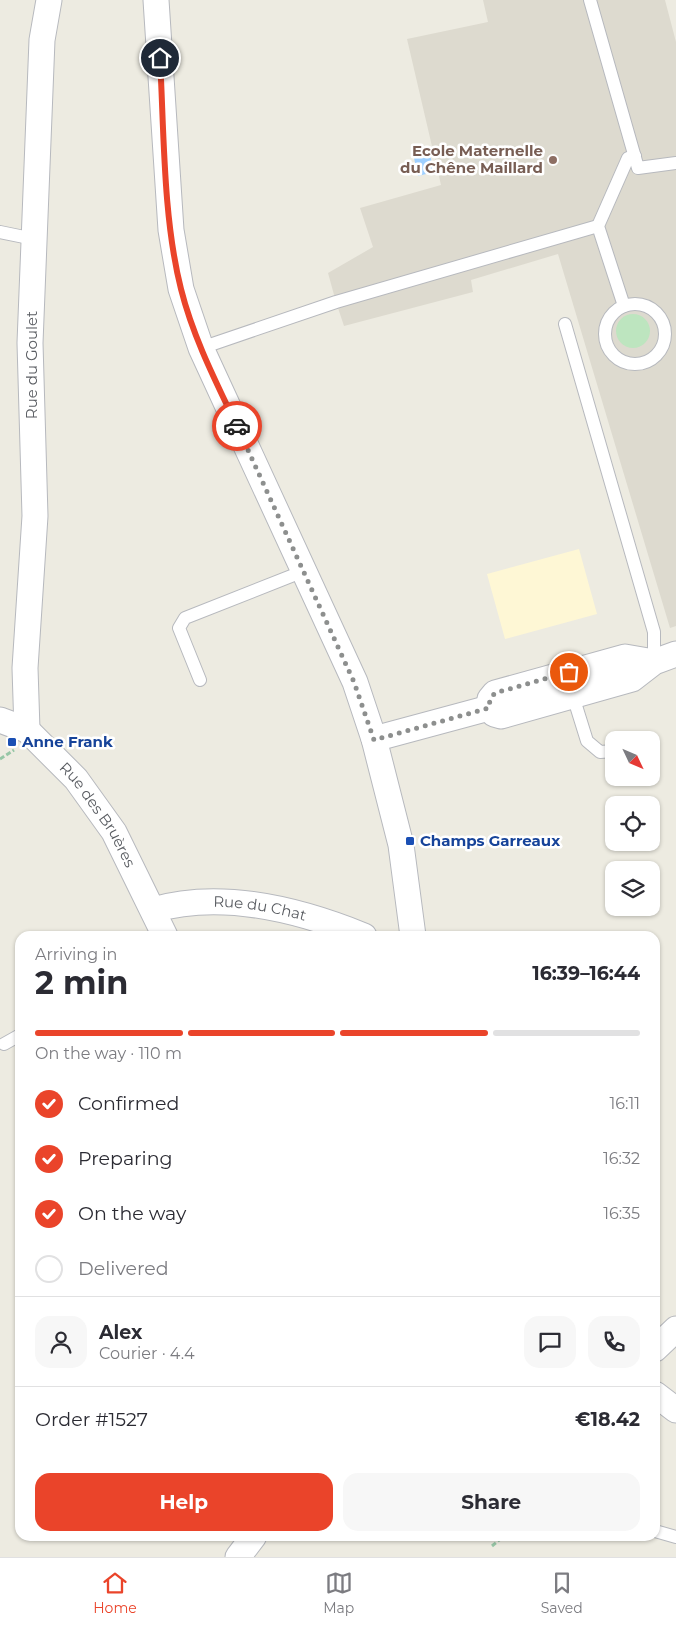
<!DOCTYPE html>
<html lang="en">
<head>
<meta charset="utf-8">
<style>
  :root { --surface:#fff; --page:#f7f7f7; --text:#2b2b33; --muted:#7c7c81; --line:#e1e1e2; --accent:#ea442a }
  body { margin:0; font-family:Montserrat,sans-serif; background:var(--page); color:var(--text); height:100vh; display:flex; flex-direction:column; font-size:19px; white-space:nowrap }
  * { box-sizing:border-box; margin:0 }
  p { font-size:16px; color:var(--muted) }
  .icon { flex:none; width:28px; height:28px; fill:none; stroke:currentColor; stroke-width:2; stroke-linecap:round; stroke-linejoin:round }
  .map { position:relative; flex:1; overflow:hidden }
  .drawer { position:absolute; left:15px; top:931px; width:645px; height:610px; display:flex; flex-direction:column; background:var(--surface); border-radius:15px; box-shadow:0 1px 4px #0004 }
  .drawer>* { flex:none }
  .needle { width:32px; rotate:134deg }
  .buttons { position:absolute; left:605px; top:731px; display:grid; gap:10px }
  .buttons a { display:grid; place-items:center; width:55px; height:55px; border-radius:10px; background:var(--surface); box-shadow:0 1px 4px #0004; font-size:25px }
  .pin { position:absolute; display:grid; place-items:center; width:42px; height:42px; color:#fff; margin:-21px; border:2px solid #fff; border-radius:50%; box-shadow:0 1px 5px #0007 }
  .courier { position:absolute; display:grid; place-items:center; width:50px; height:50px; margin:-25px; border:4px solid #ea442a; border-radius:50%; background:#fff; color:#222; box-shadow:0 1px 6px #0007 }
  .summary em { font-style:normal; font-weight:700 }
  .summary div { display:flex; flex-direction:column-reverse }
  .summary { display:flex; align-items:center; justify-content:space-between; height:85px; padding:0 20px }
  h1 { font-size:32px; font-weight:700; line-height:38px }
  .bar { display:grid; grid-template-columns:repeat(4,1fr); gap:8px 5px; align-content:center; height:60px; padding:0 20px }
  .bar i { height:6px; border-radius:4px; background:var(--line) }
  .bar .current { background:var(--accent) }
  .bar p { grid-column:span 4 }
  .line { display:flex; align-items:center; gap:12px; padding:0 20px; border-top:1px solid var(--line) }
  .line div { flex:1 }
  .round { display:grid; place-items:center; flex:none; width:52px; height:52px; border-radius:15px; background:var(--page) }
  ol { padding:0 20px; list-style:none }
  li { display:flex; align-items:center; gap:15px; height:55px }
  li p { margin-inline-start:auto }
  li .icon { padding:5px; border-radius:50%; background:var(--accent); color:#fff; stroke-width:4 }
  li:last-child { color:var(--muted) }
  li i { width:28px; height:28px; border:2px solid var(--line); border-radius:50% }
  .button { display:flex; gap:10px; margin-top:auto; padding:10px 20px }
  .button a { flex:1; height:58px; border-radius:15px; background:var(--accent); color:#fff; font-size:20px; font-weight:700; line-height:58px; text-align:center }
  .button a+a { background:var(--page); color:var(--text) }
  .tab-bar { display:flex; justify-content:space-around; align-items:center; height:70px; border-top:1px solid var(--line); background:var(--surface); font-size:14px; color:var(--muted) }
  .tab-bar a { display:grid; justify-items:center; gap:2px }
  .tab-bar .current { color:var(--accent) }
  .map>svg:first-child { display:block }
</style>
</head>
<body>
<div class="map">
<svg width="676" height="1557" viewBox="0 0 676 1557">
  <rect width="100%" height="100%" fill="#edebe1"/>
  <!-- commercial -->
  <polygon fill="#fef7d5" points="579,549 597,614 505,639 487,574"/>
  <!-- education -->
  <polygon fill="#dddacf" points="483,0 665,0 676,42 676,626 670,628 558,254 471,280 473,292 344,326 336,302 328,273 373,247 360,208 441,185 407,39 488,22"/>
  <!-- green -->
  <circle fill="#bde5bf" cx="633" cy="331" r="17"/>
  <!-- water -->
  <polygon fill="#9fd0ff" points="428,146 434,172 418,176 412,149"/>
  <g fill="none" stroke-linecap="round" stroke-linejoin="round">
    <defs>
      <g id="service">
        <polyline points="590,0 638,168 676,163"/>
        <polyline points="0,232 34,239"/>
        <circle cx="635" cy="334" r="30"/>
        <polyline points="624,306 598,226 628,158 635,156"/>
        <polyline points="565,324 654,632 654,662"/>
        <polyline points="201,348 336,302 598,226"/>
        <polyline points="200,680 179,628 185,618 304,571"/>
        <polyline points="573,696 587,741 600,752 614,751"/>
        <polyline points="4,1044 20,1035"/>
        <polyline points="655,1531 676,1537"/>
      </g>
      <g id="minor">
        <polyline points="156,0 171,230 181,289 201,348 355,682 374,739 401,845 413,936"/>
        <polyline points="654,662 625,657 495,693 490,699 489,708 494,714 501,716 632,679 654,662 676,654"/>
        <path id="s1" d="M0 720 27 730 76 779 114 832 165 936"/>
        <polyline points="27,730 25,668 35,516 30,343 42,40 49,0"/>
        <polyline points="374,739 489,708"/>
        <path id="s2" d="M153 910C221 890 300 910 364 936"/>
        <polyline points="655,1349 676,1329"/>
        <polyline points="655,1394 676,1410"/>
        <polyline points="238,1557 254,1536"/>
      </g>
    </defs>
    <!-- service casing -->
    <use href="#service" stroke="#b7b9be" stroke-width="14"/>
    <!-- minor casing -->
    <use href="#minor" stroke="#b7b9be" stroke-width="27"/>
    <!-- path -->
    <g stroke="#96c6a6" stroke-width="3" stroke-dasharray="5 2.5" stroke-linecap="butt">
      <polyline points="0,759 14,750"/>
      <polyline points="492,1546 504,1536"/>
    </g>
    <!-- service -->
    <use href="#service" stroke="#fff" stroke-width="12"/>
    <!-- minor -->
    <use href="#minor" stroke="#fff" stroke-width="25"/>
  </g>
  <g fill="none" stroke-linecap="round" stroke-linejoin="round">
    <!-- done -->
    <polyline stroke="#8d8f8e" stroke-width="5" stroke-dasharray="0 9" points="237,426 354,682 374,740 489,708 490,699 495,693 569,672"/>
    <!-- route -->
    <path stroke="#ea442a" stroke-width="6" d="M160 58C164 131 163 218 181 289 193 337 216 382 237 426"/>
  </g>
  <!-- markers -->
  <circle fill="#8d6e63" stroke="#fff" stroke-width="2" cx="553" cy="160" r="5"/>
  <g fill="#1a4fb4" stroke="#fff" stroke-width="2">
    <rect x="7" y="737" width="10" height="10" rx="2.5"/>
    <rect x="405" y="836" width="10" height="10" rx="2.5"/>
  </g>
  <g text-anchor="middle" stroke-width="5" stroke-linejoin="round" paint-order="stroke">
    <!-- education labels -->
    <g font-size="15" font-weight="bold" fill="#785e54" stroke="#fff" text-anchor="end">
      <text x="543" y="156">Ecole Maternelle<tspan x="543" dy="17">du Chêne Maillard</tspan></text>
    </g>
    <!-- street labels -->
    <g font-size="15" fill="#5a5d62" stroke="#fff">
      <text transform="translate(32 365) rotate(-90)" y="5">Rue du Goulet</text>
      <text dy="5" stroke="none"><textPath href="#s1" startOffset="140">Rue des Bruères</textPath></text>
      <text dy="5" stroke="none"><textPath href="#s2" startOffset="108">Rue du Chat</textPath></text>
    </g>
    <!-- transit labels -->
    <g font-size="15" font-weight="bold" fill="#164399" stroke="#fff" text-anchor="start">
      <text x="22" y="747">Anne Frank</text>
      <text x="420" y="846">Champs Garreaux</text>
    </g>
  </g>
</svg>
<div class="buttons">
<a><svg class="needle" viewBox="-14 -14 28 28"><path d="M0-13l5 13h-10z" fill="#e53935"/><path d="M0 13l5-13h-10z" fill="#7c7c81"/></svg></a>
<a><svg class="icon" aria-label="locate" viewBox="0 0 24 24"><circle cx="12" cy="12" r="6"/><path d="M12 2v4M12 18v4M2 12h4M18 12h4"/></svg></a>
<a><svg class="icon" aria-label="layers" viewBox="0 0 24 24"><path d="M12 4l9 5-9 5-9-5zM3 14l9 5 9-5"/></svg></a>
</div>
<div class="pin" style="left:569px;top:672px;background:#ea580c"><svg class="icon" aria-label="bag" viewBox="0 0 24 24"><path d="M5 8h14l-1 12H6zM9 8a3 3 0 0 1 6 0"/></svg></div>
<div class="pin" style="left:160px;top:58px;background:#1f2937"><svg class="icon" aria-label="home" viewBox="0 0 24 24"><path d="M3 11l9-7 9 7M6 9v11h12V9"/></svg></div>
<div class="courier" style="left:237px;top:426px"><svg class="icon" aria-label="car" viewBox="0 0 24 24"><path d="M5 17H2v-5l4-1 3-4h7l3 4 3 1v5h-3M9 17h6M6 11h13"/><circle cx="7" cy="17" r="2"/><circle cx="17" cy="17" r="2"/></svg></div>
<section class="drawer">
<div class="summary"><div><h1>2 min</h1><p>Arriving in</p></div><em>16:39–16:44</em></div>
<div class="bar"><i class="current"></i><i class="current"></i><i class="current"></i><i></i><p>On the way · 110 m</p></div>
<ol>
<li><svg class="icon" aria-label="check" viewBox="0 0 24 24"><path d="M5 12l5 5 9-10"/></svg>Confirmed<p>16:11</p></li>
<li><svg class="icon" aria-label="check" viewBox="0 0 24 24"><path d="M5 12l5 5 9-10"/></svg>Preparing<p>16:32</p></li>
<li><svg class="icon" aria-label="check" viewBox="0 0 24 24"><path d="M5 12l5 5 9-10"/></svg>On the way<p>16:35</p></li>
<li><i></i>Delivered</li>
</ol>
<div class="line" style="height:90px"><a class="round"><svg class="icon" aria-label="person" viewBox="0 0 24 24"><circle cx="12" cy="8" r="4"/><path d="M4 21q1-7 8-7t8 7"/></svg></a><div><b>Alex</b><p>Courier · 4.4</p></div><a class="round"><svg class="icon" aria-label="chat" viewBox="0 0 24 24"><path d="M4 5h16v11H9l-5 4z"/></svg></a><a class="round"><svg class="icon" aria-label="phone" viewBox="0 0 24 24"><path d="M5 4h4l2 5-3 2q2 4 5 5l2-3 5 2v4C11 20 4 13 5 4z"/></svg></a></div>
<div class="line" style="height:65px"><div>Order #1527</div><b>€18.42</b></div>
<div class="button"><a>Help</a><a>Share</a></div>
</section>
</div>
<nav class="tab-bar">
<a class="current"><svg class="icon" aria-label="home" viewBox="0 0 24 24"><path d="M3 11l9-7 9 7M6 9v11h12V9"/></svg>Home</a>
<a><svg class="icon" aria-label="map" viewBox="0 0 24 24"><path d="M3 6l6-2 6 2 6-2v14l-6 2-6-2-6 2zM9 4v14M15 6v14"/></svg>Map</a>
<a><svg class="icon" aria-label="saved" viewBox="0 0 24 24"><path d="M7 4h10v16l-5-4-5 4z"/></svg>Saved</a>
</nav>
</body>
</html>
